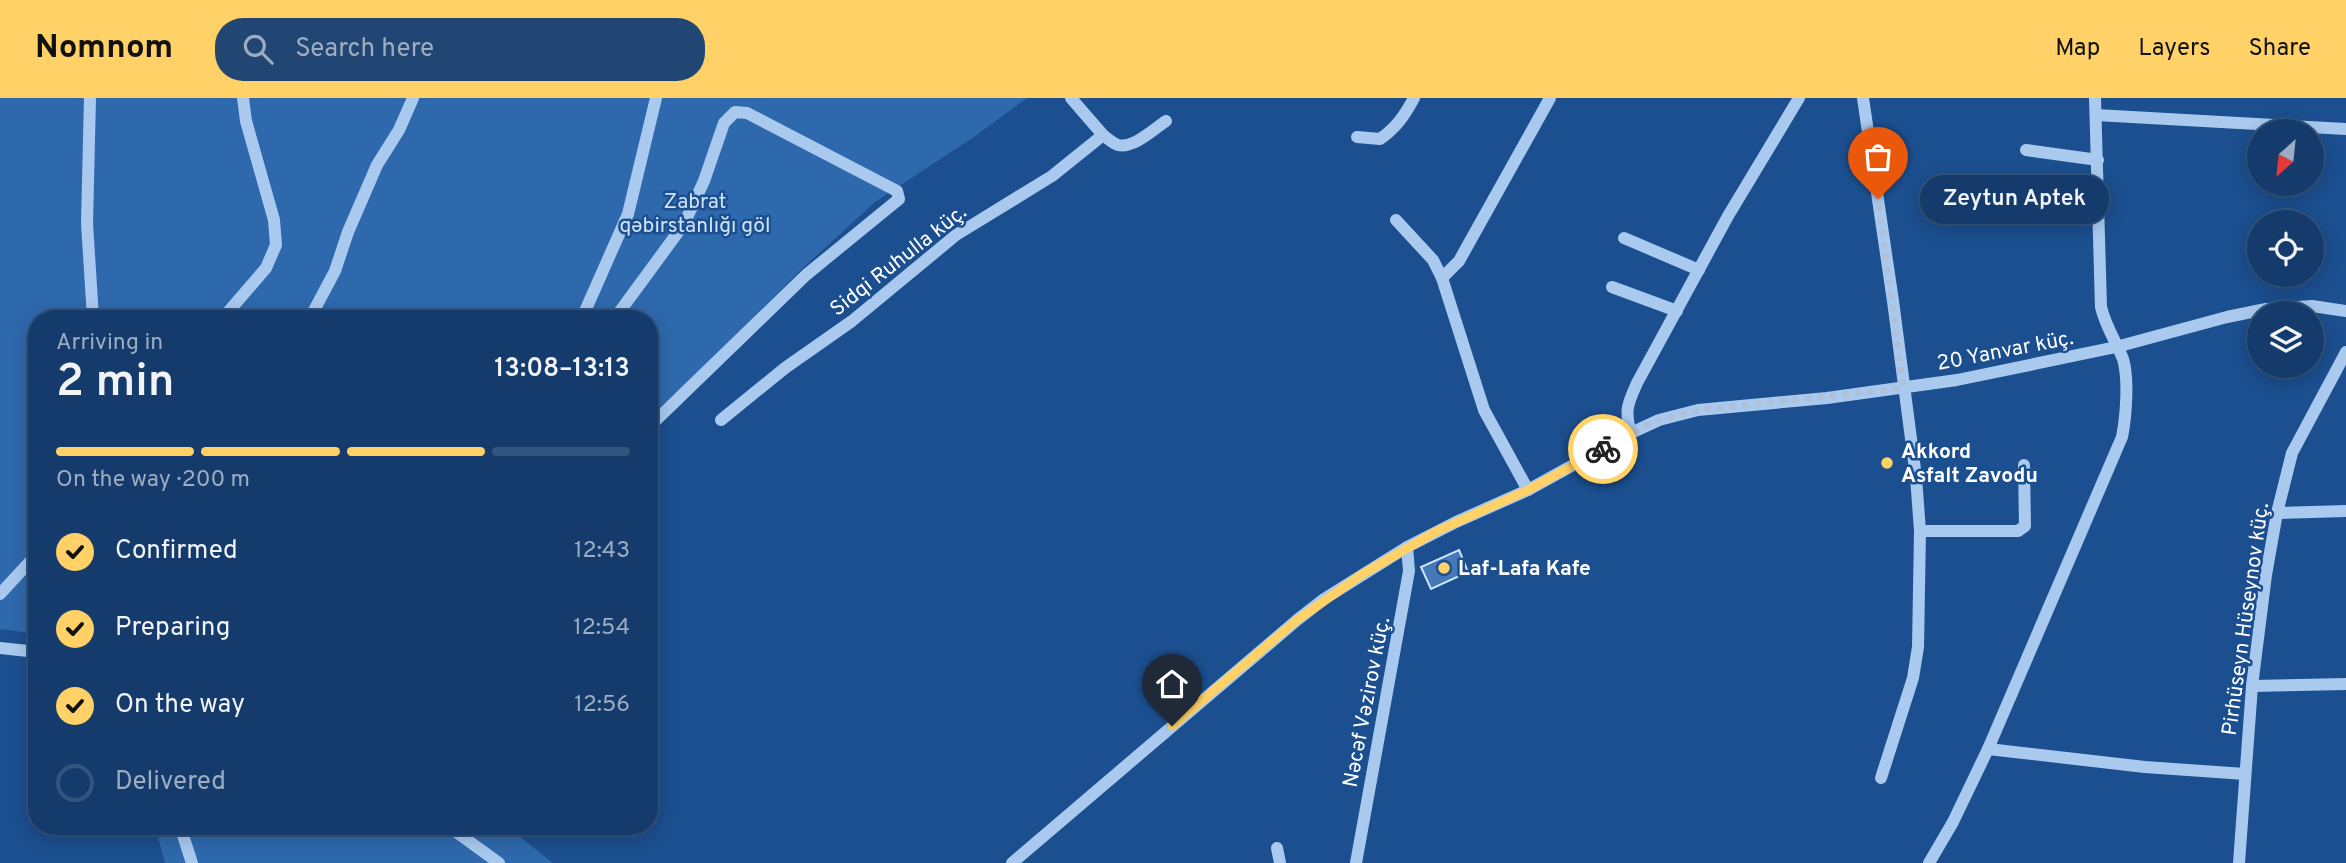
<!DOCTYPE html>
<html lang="en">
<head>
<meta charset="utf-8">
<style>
  :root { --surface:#143b6b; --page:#214673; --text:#f1f3f6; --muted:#9dadc1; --line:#33557e; --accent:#ffd166 }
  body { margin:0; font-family:Overpass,sans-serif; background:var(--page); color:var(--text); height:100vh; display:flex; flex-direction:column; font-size:26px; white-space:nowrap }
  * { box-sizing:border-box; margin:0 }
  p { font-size:23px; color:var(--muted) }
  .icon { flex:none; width:38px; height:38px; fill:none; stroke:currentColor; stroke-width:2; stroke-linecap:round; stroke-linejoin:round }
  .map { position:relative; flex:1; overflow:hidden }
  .drawer { position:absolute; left:28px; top:212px; width:630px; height:525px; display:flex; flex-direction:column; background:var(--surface); border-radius:28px; box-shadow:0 4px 18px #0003,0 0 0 2px var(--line) }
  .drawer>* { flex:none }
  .needle { width:46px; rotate:207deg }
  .buttons { position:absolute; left:2247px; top:21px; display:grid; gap:14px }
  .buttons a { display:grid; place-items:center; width:77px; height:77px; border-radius:50%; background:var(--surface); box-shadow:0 4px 18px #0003,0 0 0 2px var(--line); font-size:35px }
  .pin { position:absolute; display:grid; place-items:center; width:60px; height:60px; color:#fff; margin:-72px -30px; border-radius:50% 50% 50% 0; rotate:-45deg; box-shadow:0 0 7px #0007 }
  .pin .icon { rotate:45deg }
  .courier { position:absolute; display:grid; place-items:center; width:70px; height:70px; margin:-35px; border:5px solid #ffd166; border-radius:50%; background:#fff; color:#222; box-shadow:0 2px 9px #0007 }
  .bubble { position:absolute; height:49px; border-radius:24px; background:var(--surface); box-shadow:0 4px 18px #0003,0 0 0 2px var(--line); font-size:23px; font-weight:600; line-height:49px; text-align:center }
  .headline em { font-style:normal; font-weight:600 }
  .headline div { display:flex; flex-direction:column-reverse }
  .headline { display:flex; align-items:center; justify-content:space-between; height:119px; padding:0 28px }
  h1 { font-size:46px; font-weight:600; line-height:52px }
  .bar { display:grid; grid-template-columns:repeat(4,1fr); gap:10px 7px; align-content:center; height:84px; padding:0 28px }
  .bar i { height:9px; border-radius:5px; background:var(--line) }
  .bar .current { background:var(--accent) }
  .bar p { grid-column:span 4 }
  ol { padding:0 28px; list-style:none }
  li { display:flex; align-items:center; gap:21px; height:77px }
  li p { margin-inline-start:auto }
  li .icon { padding:7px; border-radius:50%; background:var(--accent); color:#111; stroke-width:4 }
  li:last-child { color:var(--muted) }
  li i { width:38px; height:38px; border:4px solid var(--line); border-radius:50% }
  header { display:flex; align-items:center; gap:42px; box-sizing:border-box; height:98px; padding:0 35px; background:var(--accent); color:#111 }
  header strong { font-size:33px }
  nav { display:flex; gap:38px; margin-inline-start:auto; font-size:24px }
  .search { width:490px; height:63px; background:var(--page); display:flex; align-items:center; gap:18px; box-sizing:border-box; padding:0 24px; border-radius:28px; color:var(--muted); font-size:26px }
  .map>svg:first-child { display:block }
</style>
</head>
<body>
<header>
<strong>Nomnom</strong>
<div class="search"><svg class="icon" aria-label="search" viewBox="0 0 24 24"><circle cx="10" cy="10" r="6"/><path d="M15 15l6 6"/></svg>Search here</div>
<nav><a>Map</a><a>Layers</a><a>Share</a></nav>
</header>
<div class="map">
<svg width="2346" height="765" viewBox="0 0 2346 765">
  <rect width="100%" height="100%" fill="#1b4f8f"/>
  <!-- green -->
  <g fill="#2e69ad">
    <polygon points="0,0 1027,0 974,39 875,104 804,169 679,293 649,318 649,220 37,220 37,536 0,531"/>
    <polygon points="155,728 506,728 553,765 165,765"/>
  </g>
  <!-- building -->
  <polygon fill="#4478b7" stroke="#cfe3fa" stroke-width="2" points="1459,452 1468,474 1431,491 1421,469"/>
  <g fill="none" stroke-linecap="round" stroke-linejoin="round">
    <!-- minor -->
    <g stroke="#a9c9ee" stroke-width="12">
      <polyline points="90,0 87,125 93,220"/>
      <polyline points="1863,0 1893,203 1916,379 1920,433 1918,549 1913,580 1881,680"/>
      <polyline points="2096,17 2346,31"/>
      <path d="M1103 37C1107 40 1112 45 1118 47 1133 51 1154 31 1166 23"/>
      <path d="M1357 39 1380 41C1396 30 1405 17 1414 0"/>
      <polyline points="2026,52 2098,62"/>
      <polyline points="1396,122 1433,162 1442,180 1484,312 1528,392"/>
      <polyline points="1624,140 1699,172"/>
      <polyline points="1442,180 1459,163 1550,0"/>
      <polyline points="1612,189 1677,213"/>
      <polyline points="223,220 266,170 276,147 274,122 246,23 243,0"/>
      <polyline points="310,220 335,173 348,134 377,67 399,32 413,0"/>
      <polyline points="582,220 628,116 656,0"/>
      <polyline points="615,220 684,126 704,83 724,25 735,14 747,15 897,93 899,101 806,177 649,329"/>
      <polyline points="721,322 785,270 852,223 956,137 1052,78 1103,37 1071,0"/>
      <path d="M1631 335C1624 313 1628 305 1637 285L1728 118 1799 0"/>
      <polyline points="2277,415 2346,413"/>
      <polyline points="1920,433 2018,433 2025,428 2024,367"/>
      <polyline points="0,496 37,456"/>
      <polyline points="0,550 37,554"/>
      <polyline points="2252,588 2346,586"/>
      <polyline points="1988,651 2145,669 2245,676"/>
      <polyline points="180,728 192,765"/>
      <polyline points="448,728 499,765"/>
      <polyline points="183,733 201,729 236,731 302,728"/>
      <polyline points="1277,750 1280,765"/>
      <polyline points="1012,765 1297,522 1324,501 1407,449 1456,424 1528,392 1631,335 1659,322 1698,312 1827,300 1957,282 2116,249 2227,219 2266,211 2312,208 2346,213"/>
      <polyline points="1356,765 1409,473 1407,449"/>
      <path d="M1929 765 1953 724 1988 651 2122 339C2126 319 2129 281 2123 261 2116 243 2106 230 2101 209L2095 0"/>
      <polyline points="2239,765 2252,588 2266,477 2277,415 2292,355 2346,254"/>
    </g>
  </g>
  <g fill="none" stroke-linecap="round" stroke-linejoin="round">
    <!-- done -->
    <polyline stroke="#afc1d8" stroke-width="7" stroke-dasharray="0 12.6" points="1603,351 1644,328 1660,322 1698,312 1903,290 1878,101"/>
    <!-- route -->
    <polyline stroke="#ffd166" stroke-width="9" points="1172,628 1297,522 1361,477 1435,434 1528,392 1603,351"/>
  </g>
  <!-- markers -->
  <g fill="#ffd166" stroke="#1b4f8f" stroke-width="2.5">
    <circle cx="1887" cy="365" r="7"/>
    <circle cx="1444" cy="470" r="7"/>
  </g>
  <g text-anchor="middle" stroke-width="5" stroke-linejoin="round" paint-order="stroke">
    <!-- park labels -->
    <g font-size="21" fill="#cfe3fa" stroke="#1b4f8f">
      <text x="695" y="110">Zabrat<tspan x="695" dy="24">qəbirstanlığı göl</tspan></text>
    </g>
    <!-- street labels -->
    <g font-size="21" fill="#fff" stroke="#1b4f8f">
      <text transform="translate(898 162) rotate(-38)" y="7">Sidqi Ruhulla küç.</text>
      <text transform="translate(2005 252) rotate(-11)" y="7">20 Yanvar küç.</text>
      <text transform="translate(2245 521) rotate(-82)" y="7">Pirhüseyn Hüseynov küç.</text>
      <text transform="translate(1366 604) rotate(-79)" y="7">Nəcəf Vəzirov küç.</text>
    </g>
    <!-- poi labels -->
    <g font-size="21" font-weight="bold" fill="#fff" stroke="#1b4f8f" text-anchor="start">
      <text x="1901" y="360">Akkord<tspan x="1901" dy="24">Asfalt Zavodu</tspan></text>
      <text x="1458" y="477">Laf-Lafa Kafe</text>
    </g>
  </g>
</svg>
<div class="buttons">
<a><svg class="needle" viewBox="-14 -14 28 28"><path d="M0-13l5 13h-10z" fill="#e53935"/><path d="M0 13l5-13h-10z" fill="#9dadc1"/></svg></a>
<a><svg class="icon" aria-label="locate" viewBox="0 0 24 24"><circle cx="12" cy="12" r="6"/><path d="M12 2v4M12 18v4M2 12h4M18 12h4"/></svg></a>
<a><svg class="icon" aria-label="layers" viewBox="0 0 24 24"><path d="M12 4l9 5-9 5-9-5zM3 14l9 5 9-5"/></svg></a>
</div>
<div class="pin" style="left:1878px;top:101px;background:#ea580c"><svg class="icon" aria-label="bag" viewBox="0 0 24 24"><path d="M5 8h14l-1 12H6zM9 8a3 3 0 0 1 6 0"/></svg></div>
<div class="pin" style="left:1172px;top:628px;background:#1f2937"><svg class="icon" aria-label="home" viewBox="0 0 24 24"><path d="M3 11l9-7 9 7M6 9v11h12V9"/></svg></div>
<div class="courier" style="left:1603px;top:351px"><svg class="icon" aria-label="bike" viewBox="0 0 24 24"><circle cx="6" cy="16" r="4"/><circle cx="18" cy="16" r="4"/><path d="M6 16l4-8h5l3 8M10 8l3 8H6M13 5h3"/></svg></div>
<div class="bubble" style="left:1920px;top:77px;width:189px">Zeytun Aptek</div>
<section class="drawer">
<div class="headline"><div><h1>2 min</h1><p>Arriving in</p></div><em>13:08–13:13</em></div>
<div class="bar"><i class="current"></i><i class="current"></i><i class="current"></i><i></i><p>On the way · 200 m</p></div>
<ol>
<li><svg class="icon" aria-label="check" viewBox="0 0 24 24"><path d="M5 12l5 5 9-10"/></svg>Confirmed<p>12:43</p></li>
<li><svg class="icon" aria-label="check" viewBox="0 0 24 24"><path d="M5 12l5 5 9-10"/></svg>Preparing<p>12:54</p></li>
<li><svg class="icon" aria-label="check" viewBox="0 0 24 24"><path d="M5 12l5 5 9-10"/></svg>On the way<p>12:56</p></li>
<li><i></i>Delivered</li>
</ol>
</section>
</div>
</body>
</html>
